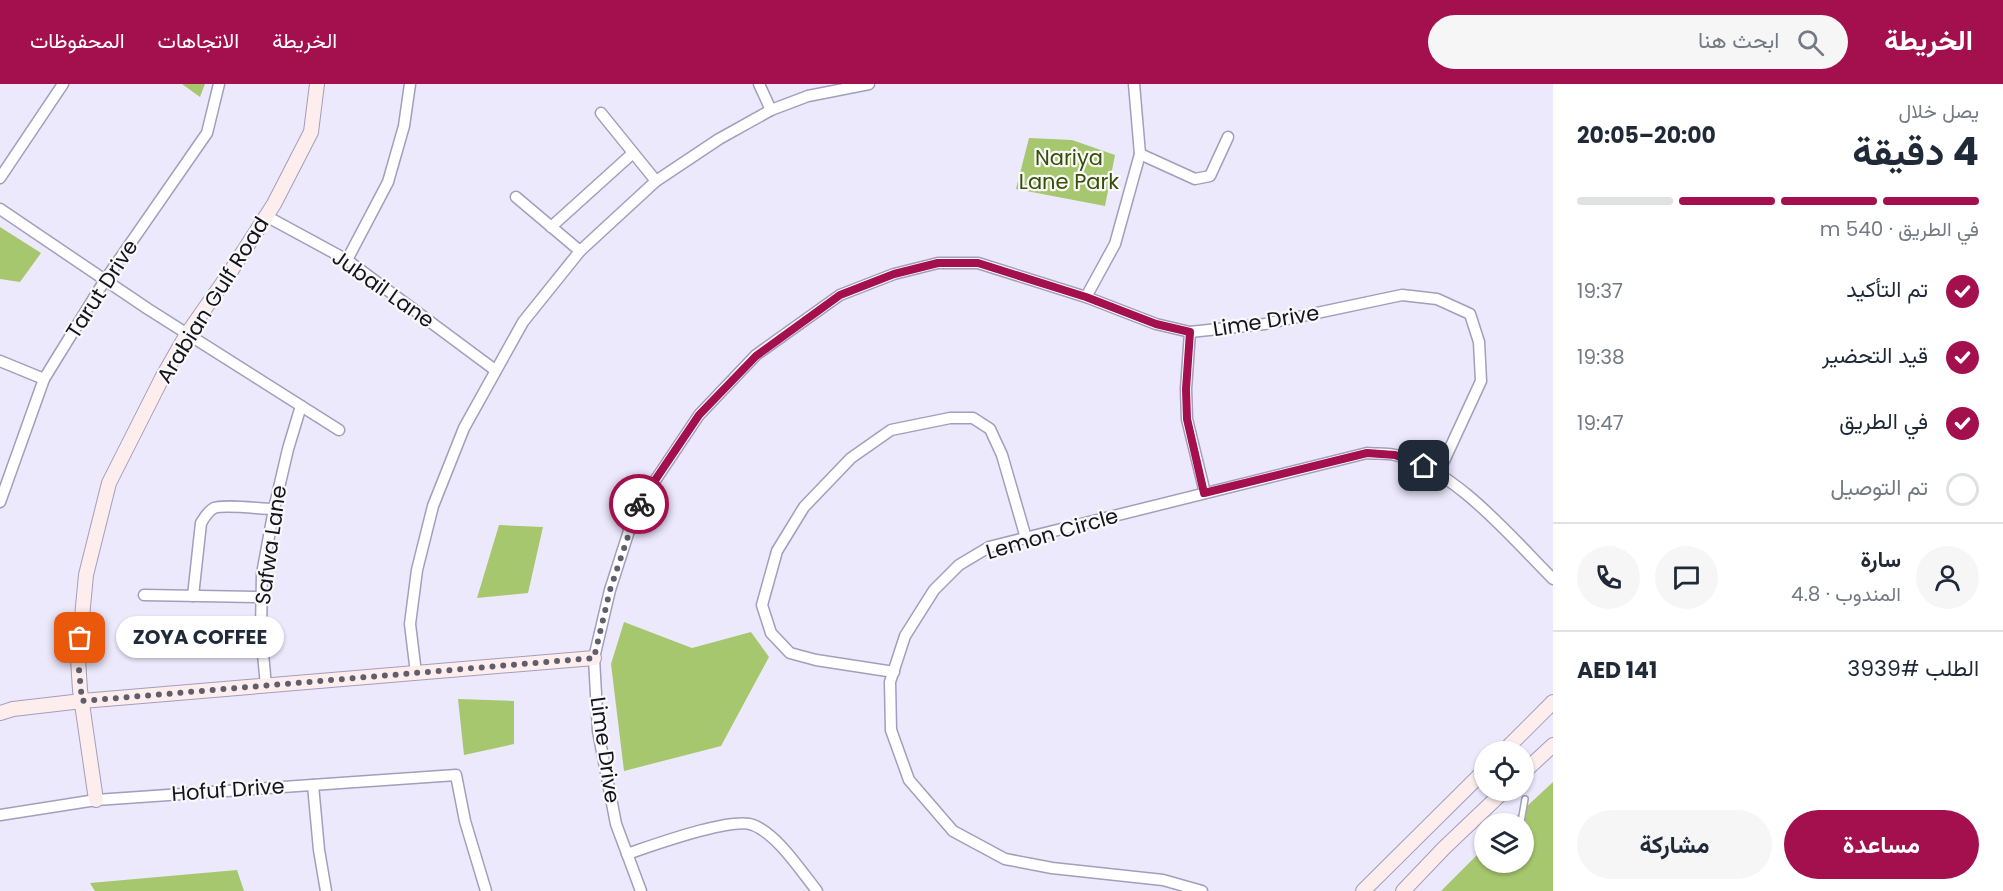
<!DOCTYPE html>
<html lang="ar">
<head>
<meta charset="utf-8">
<style>
  :root { --surface:#fff; --page:#f6f6f7; --text:#1f2937; --muted:#747a83; --line:#e0e1e3; --accent:#a40f4e }
  body { margin:0; font-family:Poppins,Vazirmatn,sans-serif; background:var(--page); color:var(--text); direction:rtl; height:100vh; display:flex; flex-direction:column; font-size:22px; white-space:nowrap }
  * { box-sizing:border-box; margin:0 }
  p { font-size:20px; color:var(--muted) }
  .icon { flex:none; width:33px; height:33px; fill:none; stroke:currentColor; stroke-width:2; stroke-linecap:round; stroke-linejoin:round }
  .map { position:relative; flex:1; overflow:hidden; direction:ltr }
  .side { display:flex; flex-direction:column; background:var(--surface); width:450px }
  .side>* { flex:none }
  .fabs { position:absolute; left:1474px; top:657px; display:grid; gap:12px }
  .fabs a { display:grid; place-items:center; width:60px; height:60px; border-radius:50%; background:var(--surface); box-shadow:0 2px 4px #0004; font-size:30px }
  .pin { position:absolute; display:grid; place-items:center; width:51px; height:51px; color:#fff; margin:-26px; border-radius:12px; box-shadow:0 3px 9px #0006 }
  .courier { position:absolute; display:grid; place-items:center; width:60px; height:60px; margin:-30px; border:4px solid #a40f4e; border-radius:50%; background:#fff; color:#222; box-shadow:0 2px 8px #0007 }
  .bubble { position:absolute; height:42px; border-radius:21px; background:var(--surface); box-shadow:0 2px 4px #0004; font-size:20px; font-weight:700; line-height:42px; text-align:center; direction:rtl }
  .head em { font-style:normal; font-weight:700 }
  .head div { display:flex; flex-direction:column-reverse }
  .head { display:flex; align-items:center; justify-content:space-between; height:102px; padding:0 24px }
  h1 { font-size:39px; font-weight:700; line-height:45px }
  .bar { display:grid; grid-template-columns:repeat(4,1fr); gap:9px 6px; align-content:center; height:72px; padding:0 24px }
  .bar i { height:8px; border-radius:4px; background:var(--line) }
  .bar .current { background:var(--accent) }
  .bar p { grid-column:span 4 }
  .line { display:flex; align-items:center; gap:15px; padding:0 24px; border-top:2px solid var(--line) }
  .line div { flex:1 }
  .round { display:grid; place-items:center; flex:none; width:63px; height:63px; border-radius:32px; background:var(--page) }
  ol { padding:0 24px; list-style:none }
  li { display:flex; align-items:center; gap:18px; height:66px }
  li p { margin-inline-start:auto }
  li .icon { padding:6px; border-radius:50%; background:var(--accent); color:#fff; stroke-width:4 }
  li:last-child { color:var(--muted) }
  li i { width:33px; height:33px; border:3px solid var(--line); border-radius:50% }
  .action { display:flex; gap:12px; margin-top:auto; padding:12px 24px }
  .action a { flex:1; height:69px; border-radius:36px; background:var(--accent); color:#fff; font-size:24px; font-weight:700; line-height:69px; text-align:center }
  .action a+a { background:var(--page); color:var(--text) }
  header { display:flex; align-items:center; gap:36px; box-sizing:border-box; height:84px; padding:0 30px; background:var(--accent); color:#fff }
  header strong { font-size:28px }
  nav { display:flex; gap:33px; margin-inline-start:auto; font-size:21px }
  .search { width:420px; height:54px; background:var(--page); display:flex; align-items:center; gap:15px; box-sizing:border-box; padding:0 21px; border-radius:33px; color:var(--muted); font-size:22px }
  main { display:flex; flex:1; min-height:0 }
  .map>svg:first-child { display:block }
</style>
</head>
<body>
<header>
<strong>الخريطة</strong>
<div class="search"><svg class="icon" aria-label="search" viewBox="0 0 24 24"><circle cx="10" cy="10" r="6"/><path d="M15 15l6 6"/></svg>ابحث هنا</div>
<nav><a>الخريطة</a><a>الاتجاهات</a><a>المحفوظات</a></nav>
</header>
<main>
<section class="side">
<div class="head"><div><h1>4 دقيقة</h1><p>يصل خلال</p></div><em>20:00–20:05</em></div>
<div class="bar"><i class="current"></i><i class="current"></i><i class="current"></i><i></i><p>في الطريق · 540 m</p></div>
<ol>
<li><svg class="icon" aria-label="check" viewBox="0 0 24 24"><path d="M5 12l5 5 9-10"/></svg>تم التأكيد<p>19:37</p></li>
<li><svg class="icon" aria-label="check" viewBox="0 0 24 24"><path d="M5 12l5 5 9-10"/></svg>قيد التحضير<p>19:38</p></li>
<li><svg class="icon" aria-label="check" viewBox="0 0 24 24"><path d="M5 12l5 5 9-10"/></svg>في الطريق<p>19:47</p></li>
<li><i></i>تم التوصيل</li>
</ol>
<div class="line" style="height:108px"><a class="round"><svg class="icon" aria-label="person" viewBox="0 0 24 24"><circle cx="12" cy="8" r="4"/><path d="M4 21q1-7 8-7t8 7"/></svg></a><div><b>سارة</b><p>المندوب · 4.8</p></div><a class="round"><svg class="icon" aria-label="chat" viewBox="0 0 24 24"><path d="M4 5h16v11H9l-5 4z"/></svg></a><a class="round"><svg class="icon" aria-label="phone" viewBox="0 0 24 24"><path d="M5 4h4l2 5-3 2q2 4 5 5l2-3 5 2v4C11 20 4 13 5 4z"/></svg></a></div>
<div class="line" style="height:78px"><div>الطلب #3939</div><b>AED 141</b></div>
<div class="action"><a>مساعدة</a><a>مشاركة</a></div>
</section>
<div class="map">
<svg width="1553" height="807" viewBox="0 0 1553 807">
  <rect width="100%" height="100%" fill="#ece9fd"/>
  <!-- green -->
  <g fill="#a6c76e">
    <polygon points="182,0 205,0 200,13"/>
    <polygon points="1029,54 1072,56 1115,71 1105,122 1016,105"/>
    <polygon points="0,143 41,169 20,198 0,195"/>
    <polygon points="499,441 543,443 528,509 477,514"/>
    <polygon points="624,538 692,564 751,548 769,573 721,662 624,687 611,580"/>
    <polygon points="458,615 514,617 514,660 464,671"/>
    <polygon points="1553,698 1553,807 1441,807 1485,763 1485,778 1524,778 1524,740 1509,739"/>
    <polygon points="237,786 244,807 95,807 90,799"/>
  </g>
  <g fill="none" stroke-linecap="round" stroke-linejoin="round">
    <defs>
      <polyline id="service" points="1521,738 1525,715"/>
      <g id="minor">
        <polyline points="759,0 771,26"/>
        <polyline points="601,29 656,97"/>
        <polyline points="1140,70 1195,95 1210,92 1228,53"/>
        <polyline points="0,94 63,0"/>
        <polyline points="516,113 580,167"/>
        <polyline points="0,125 148,225 339,346"/>
        <polyline points="266,132 347,176 495,286"/>
        <polyline points="551,143 633,69"/>
        <polyline points="347,176 388,98 404,42 410,0"/>
        <polyline points="1086,213 1115,160 1140,70 1134,0"/>
        <polyline points="1190,248 1186,305 1187,335 1205,409"/>
        <polyline points="0,277 44,295"/>
        <polyline points="0,418 44,295 105,196 207,49 219,0"/>
        <polyline points="144,511 261,513"/>
        <path d="M193 512 201 439C204 434 208 427 214 424 224 420 261 425 274 425"/>
        <polyline points="894,588 816,576 790,569 771,549 762,521 777,467 804,423 851,374 891,346 950,334 973,334 990,345 1002,371 1026,454"/>
        <polyline points="416,589 410,540 417,486 433,422 464,344 523,238 580,167 656,97 719,55 771,26 808,12 869,0"/>
        <polyline points="266,602 261,548 262,490 274,425 288,365 301,322"/>
        <polyline points="313,701 319,766 326,807"/>
        <polyline points="0,731 96,716 456,691 465,737 486,807"/>
        <path d="M627 770C651 762 732 732 753 741 777 750 801 787 817 807"/>
        <polyline points="641,807 616,740 598,647 594,574 610,506 636,425 699,331 756,271 840,211 894,190 938,179 978,179 1086,213 1156,240 1190,248 1265,240 1402,211 1437,215 1470,230 1479,258 1481,297 1438,390"/>
        <path d="M1202 807 1163 796 1052 784 1005 775 953 747 909 696 891 646 890 598 905 552 934 506 959 481 989 463 1367 369C1376 370 1386 369 1395 371 1454 384 1511 453 1553 495"/>
      </g>
      <g id="secondary">
        <polyline points="0,629 13,625 82,617 594,574"/>
        <polyline points="1503,668 1553,618"/>
        <polyline points="1524,688 1553,661"/>
        <polyline points="96,716 80,606 78,575 86,491 109,399 162,294 187,250 229,190 274,120 311,48 317,0"/>
        <polyline points="1363,807 1485,686"/>
        <polyline points="1403,807 1444,764 1505,706"/>
      </g>
    </defs>
    <!-- service casing -->
    <use href="#service" stroke="#a29ebc" stroke-width="8"/>
    <!-- minor casing -->
    <use href="#minor" stroke="#a29ebc" stroke-width="13"/>
    <!-- secondary casing -->
    <use href="#secondary" stroke="#a29ebc" stroke-width="16"/>
    <!-- service -->
    <use href="#service" stroke="#fff" stroke-width="5"/>
    <!-- minor -->
    <use href="#minor" stroke="#fff" stroke-width="10"/>
    <!-- secondary -->
    <use href="#secondary" stroke="#fdeeed" stroke-width="14"/>
  </g>
  <g fill="none" stroke-linecap="round" stroke-linejoin="round">
    <!-- done -->
    <polyline stroke="#605e6c" stroke-width="6" stroke-dasharray="0 10.8" points="80,554 78,575 82,617 594,574 610,506 639,420"/>
    <!-- route -->
    <polyline stroke="#a40f4e" stroke-width="8" points="639,420 699,331 756,272 840,211 894,190 938,179 978,179 1086,213 1156,240 1190,248 1186,305 1187,335 1204,409 1367,369 1395,371 1424,382"/>
  </g>
  <g text-anchor="middle" stroke-width="4.5" stroke-linejoin="round" paint-order="stroke">
    <!-- park labels -->
    <g font-size="21" fill="#394e06" stroke="#f9f9f9">
      <text x="1069" y="81">Nariya<tspan x="1069" dy="24">Lane Park</tspan></text>
    </g>
    <!-- street labels -->
    <g font-size="21" fill="#15131e" stroke="#f9f9f9">
      <text transform="translate(102 205) rotate(-57)" y="7">Tarut Drive</text>
      <text transform="translate(383 205) rotate(35)" y="7">Jubail Lane</text>
      <text transform="translate(213 216) rotate(-58)" y="7">Arabian Gulf Road</text>
      <text transform="translate(1266 237) rotate(-9)" y="7">Lime Drive</text>
      <text transform="translate(1052 450) rotate(-16)" y="7">Lemon Circle</text>
      <text transform="translate(271 461) rotate(-82)" y="7">Safwa Lane</text>
      <text transform="translate(605 666) rotate(82)" y="7">Lime Drive</text>
      <text transform="translate(228 706) rotate(-4)" y="7">Hofuf Drive</text>
    </g>
  </g>
</svg>
<div class="fabs">
<a><svg class="icon" aria-label="locate" viewBox="0 0 24 24"><circle cx="12" cy="12" r="6"/><path d="M12 2v4M12 18v4M2 12h4M18 12h4"/></svg></a>
<a><svg class="icon" aria-label="layers" viewBox="0 0 24 24"><path d="M12 4l9 5-9 5-9-5zM3 14l9 5 9-5"/></svg></a>
</div>
<div class="pin" style="left:80px;top:554px;background:#ea580c"><svg class="icon" aria-label="bag" viewBox="0 0 24 24"><path d="M5 8h14l-1 12H6zM9 8a3 3 0 0 1 6 0"/></svg></div>
<div class="pin" style="left:1424px;top:382px;background:#1f2937"><svg class="icon" aria-label="home" viewBox="0 0 24 24"><path d="M3 11l9-7 9 7M6 9v11h12V9"/></svg></div>
<div class="courier" style="left:639px;top:420px"><svg class="icon" aria-label="bike" viewBox="0 0 24 24"><circle cx="6" cy="16" r="4"/><circle cx="18" cy="16" r="4"/><path d="M6 16l4-8h5l3 8M10 8l3 8H6M13 5h3"/></svg></div>
<div class="bubble" style="left:116px;top:532px;width:168px">ZOYA COFFEE</div>
</div>
</main>
</body>
</html>
